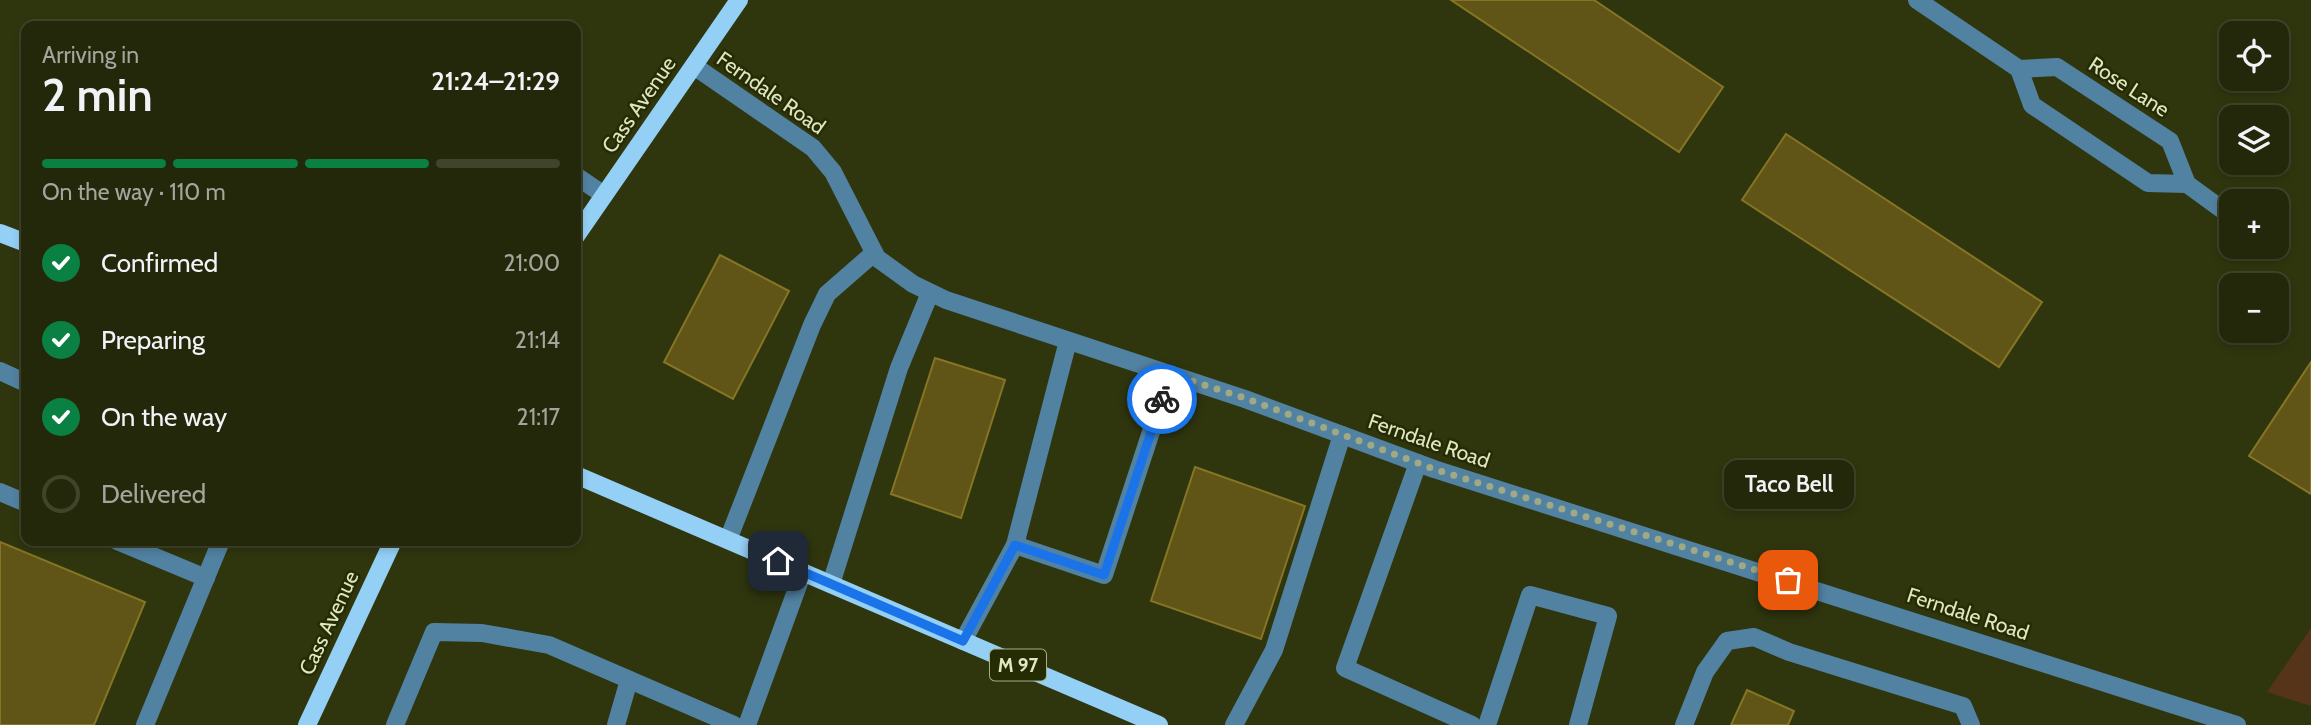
<!DOCTYPE html>
<html lang="en">
<head>
<meta charset="utf-8">
<style>
  :root { --surface:#23280a; --page:#2f3418; --text:#f1f3f6; --muted:#a3a69c; --line:#40442b; --accent:#0b8043 }
  body { margin:0; font-family:Cabin,sans-serif; background:var(--page); color:var(--text); height:100vh; display:flex; flex-direction:column; font-size:26px; white-space:nowrap }
  * { box-sizing:border-box; margin:0 }
  p { font-size:23px; color:var(--muted) }
  .icon { flex:none; width:38px; height:38px; fill:none; stroke:currentColor; stroke-width:2; stroke-linecap:round; stroke-linejoin:round }
  .map { position:relative; flex:1; overflow:hidden }
  .panel { position:absolute; left:21px; top:21px; width:560px; height:525px; display:flex; flex-direction:column; background:var(--surface); border-radius:14px; box-shadow:0 4px 10px #0003,0 0 0 2px var(--line) }
  .panel>* { flex:none }
  .tools { position:absolute; left:2219px; top:21px; display:grid; gap:14px }
  .tools a { display:grid; place-items:center; width:70px; height:70px; border-radius:14px; background:var(--surface); box-shadow:0 4px 10px #0003,0 0 0 2px var(--line); font-size:35px }
  .pin { position:absolute; display:grid; place-items:center; width:60px; height:60px; color:#fff; margin:-30px; border-radius:14px; box-shadow:0 4px 10px #0006 }
  .courier { position:absolute; display:grid; place-items:center; width:70px; height:70px; margin:-35px; border:5px solid #1a73e8; border-radius:50%; background:#fff; color:#222; box-shadow:0 2px 9px #0007 }
  .bubble { position:absolute; height:49px; border-radius:14px; background:var(--surface); box-shadow:0 4px 10px #0003,0 0 0 2px var(--line); font-size:23px; font-weight:600; line-height:49px; text-align:center }
  .summary em { font-style:normal; font-weight:600 }
  .summary div { display:flex; flex-direction:column-reverse }
  .summary { display:flex; align-items:center; justify-content:space-between; height:119px; padding:0 21px }
  h1 { font-size:46px; font-weight:600; line-height:52px }
  .bar { display:grid; grid-template-columns:repeat(4,1fr); gap:10px 7px; align-content:center; height:84px; padding:0 21px }
  .bar i { height:9px; border-radius:5px; background:var(--line) }
  .bar .active { background:var(--accent) }
  .bar p { grid-column:span 4 }
  ol { padding:0 21px; list-style:none }
  li { display:flex; align-items:center; gap:21px; height:77px }
  li p { margin-inline-start:auto }
  li .icon { padding:7px; border-radius:50%; background:var(--accent); color:#fff; stroke-width:4 }
  li:last-child { color:var(--muted) }
  li i { width:38px; height:38px; border:4px solid var(--line); border-radius:50% }
  .map>svg:first-child { display:block }
</style>
</head>
<body>
<div class="map">
<svg width="2311" height="725" viewBox="0 0 2311 725">
  <rect width="100%" height="100%" fill="#2f360e"/>
  <!-- green -->
  <polygon fill="#553419" points="2311,628 2311,706 2267,692"/>
  <!-- building -->
  <g fill="#605416" stroke="#857524" stroke-width="2">
    <polygon points="1451,0 1594,0 1723,87 1679,152"/>
    <polygon points="1786,134 2042,302 1999,367 1742,200"/>
    <polygon points="720,255 789,291 733,399 664,362"/>
    <polygon points="935,358 1005,380 961,518 891,494"/>
    <polygon points="2311,362 2311,494 2249,456"/>
    <polygon points="1195,467 1305,506 1261,639 1151,601"/>
    <polygon points="0,542 145,602 94,725 0,725"/>
    <polygon points="1747,690 1794,711 1788,725 1731,725"/>
  </g>
  <g fill="none" stroke-linecap="round" stroke-linejoin="round">
    <!-- minor -->
    <g stroke="#5282a2" stroke-width="18">
      <polyline points="1917,0 2019,69 2032,105 2148,183 2187,184"/>
      <polyline points="694,66 813,148 833,172 877,258 913,284 946,300 1245,399 1434,469 2237,725"/>
      <polyline points="2019,69 2057,67 2170,141 2187,184 2231,216"/>
      <polyline points="576,176 604,195"/>
      <polyline points="0,371 26,383"/>
      <polyline points="1418,463 1345,668 1472,725"/>
      <polyline points="0,492 26,503"/>
      <polyline points="728,540 812,325 827,294 874,253"/>
      <polyline points="117,541 206,578"/>
      <polyline points="1015,545 1104,575 1170,374"/>
      <polyline points="831,584 899,368 930,293"/>
      <polyline points="963,641 1015,545 1068,341"/>
      <polyline points="145,725 221,541"/>
      <polyline points="395,725 434,632 482,633 549,645 734,725"/>
      <polyline points="616,725 629,680"/>
      <polyline points="747,725 803,572"/>
      <polyline points="1234,725 1274,650 1342,435"/>
      <polyline points="1487,725 1530,595 1608,616 1578,725"/>
      <polyline points="1684,725 1705,672 1727,641 1754,637 1789,652 1963,706 1971,725"/>
    </g>
    <!-- major -->
    <g stroke="#94cff5" stroke-width="18">
      <polyline points="0,233 26,243"/>
      <polyline points="576,236 739,0"/>
      <polyline points="576,475 1159,725"/>
      <polyline points="307,725 393,541"/>
    </g>
  </g>
  <g fill="none" stroke-linecap="round" stroke-linejoin="round">
    <!-- done -->
    <polyline stroke="#a1a983" stroke-width="7" stroke-dasharray="0 12.6" points="1162,399 1170,374 1245,398 1434,469 1788,580"/>
    <!-- route -->
    <polyline stroke="#1a73e8" stroke-width="9" points="778,561 963,641 1015,545 1104,575 1162,399"/>
  </g>
  <g text-anchor="middle" stroke-width="5" stroke-linejoin="round" paint-order="stroke">
    <!-- shield labels -->
    <rect fill="#252b03" stroke="#a7af89" stroke-width="2" x="990" y="649.5" width="56" height="31" rx="5"/>
    <g font-size="19" font-weight="bold" fill="#dfe7c2">
      <text x="1018" y="672">M 97</text>
    </g>
    <!-- street labels -->
    <g font-size="21" fill="#dfe7c2" stroke="#252b03">
      <text transform="translate(2129 87) rotate(33)" y="7">Rose Lane</text>
      <text transform="translate(771 93) rotate(35)" y="7">Ferndale Road</text>
      <text transform="translate(639 105) rotate(-55)" y="7">Cass Avenue</text>
      <text transform="translate(1429 441) rotate(19)" y="7">Ferndale Road</text>
      <text transform="translate(1968 614) rotate(18)" y="7">Ferndale Road</text>
      <text transform="translate(329 623) rotate(-65)" y="7">Cass Avenue</text>
    </g>
  </g>
</svg>
<div class="tools">
<a><svg class="icon" aria-label="locate" viewBox="0 0 24 24"><circle cx="12" cy="12" r="6"/><path d="M12 2v4M12 18v4M2 12h4M18 12h4"/></svg></a>
<a><svg class="icon" aria-label="layers" viewBox="0 0 24 24"><path d="M12 4l9 5-9 5-9-5zM3 14l9 5 9-5"/></svg></a>
<a>+</a>
<a>−</a>
</div>
<div class="pin" style="left:1788px;top:580px;background:#ea580c"><svg class="icon" aria-label="bag" viewBox="0 0 24 24"><path d="M5 8h14l-1 12H6zM9 8a3 3 0 0 1 6 0"/></svg></div>
<div class="pin" style="left:778px;top:561px;background:#1f2937"><svg class="icon" aria-label="home" viewBox="0 0 24 24"><path d="M3 11l9-7 9 7M6 9v11h12V9"/></svg></div>
<div class="courier" style="left:1162px;top:399px"><svg class="icon" aria-label="bike" viewBox="0 0 24 24"><circle cx="6" cy="16" r="4"/><circle cx="18" cy="16" r="4"/><path d="M6 16l4-8h5l3 8M10 8l3 8H6M13 5h3"/></svg></div>
<div class="bubble" style="left:1724px;top:460px;width:130px">Taco Bell</div>
<section class="panel">
<div class="summary"><div><h1>2 min</h1><p>Arriving in</p></div><em>21:24–21:29</em></div>
<div class="bar"><i class="active"></i><i class="active"></i><i class="active"></i><i></i><p>On the way · 110 m</p></div>
<ol>
<li><svg class="icon" aria-label="check" viewBox="0 0 24 24"><path d="M5 12l5 5 9-10"/></svg>Confirmed<p>21:00</p></li>
<li><svg class="icon" aria-label="check" viewBox="0 0 24 24"><path d="M5 12l5 5 9-10"/></svg>Preparing<p>21:14</p></li>
<li><svg class="icon" aria-label="check" viewBox="0 0 24 24"><path d="M5 12l5 5 9-10"/></svg>On the way<p>21:17</p></li>
<li><i></i>Delivered</li>
</ol>
</section>
</div>
</body>
</html>
